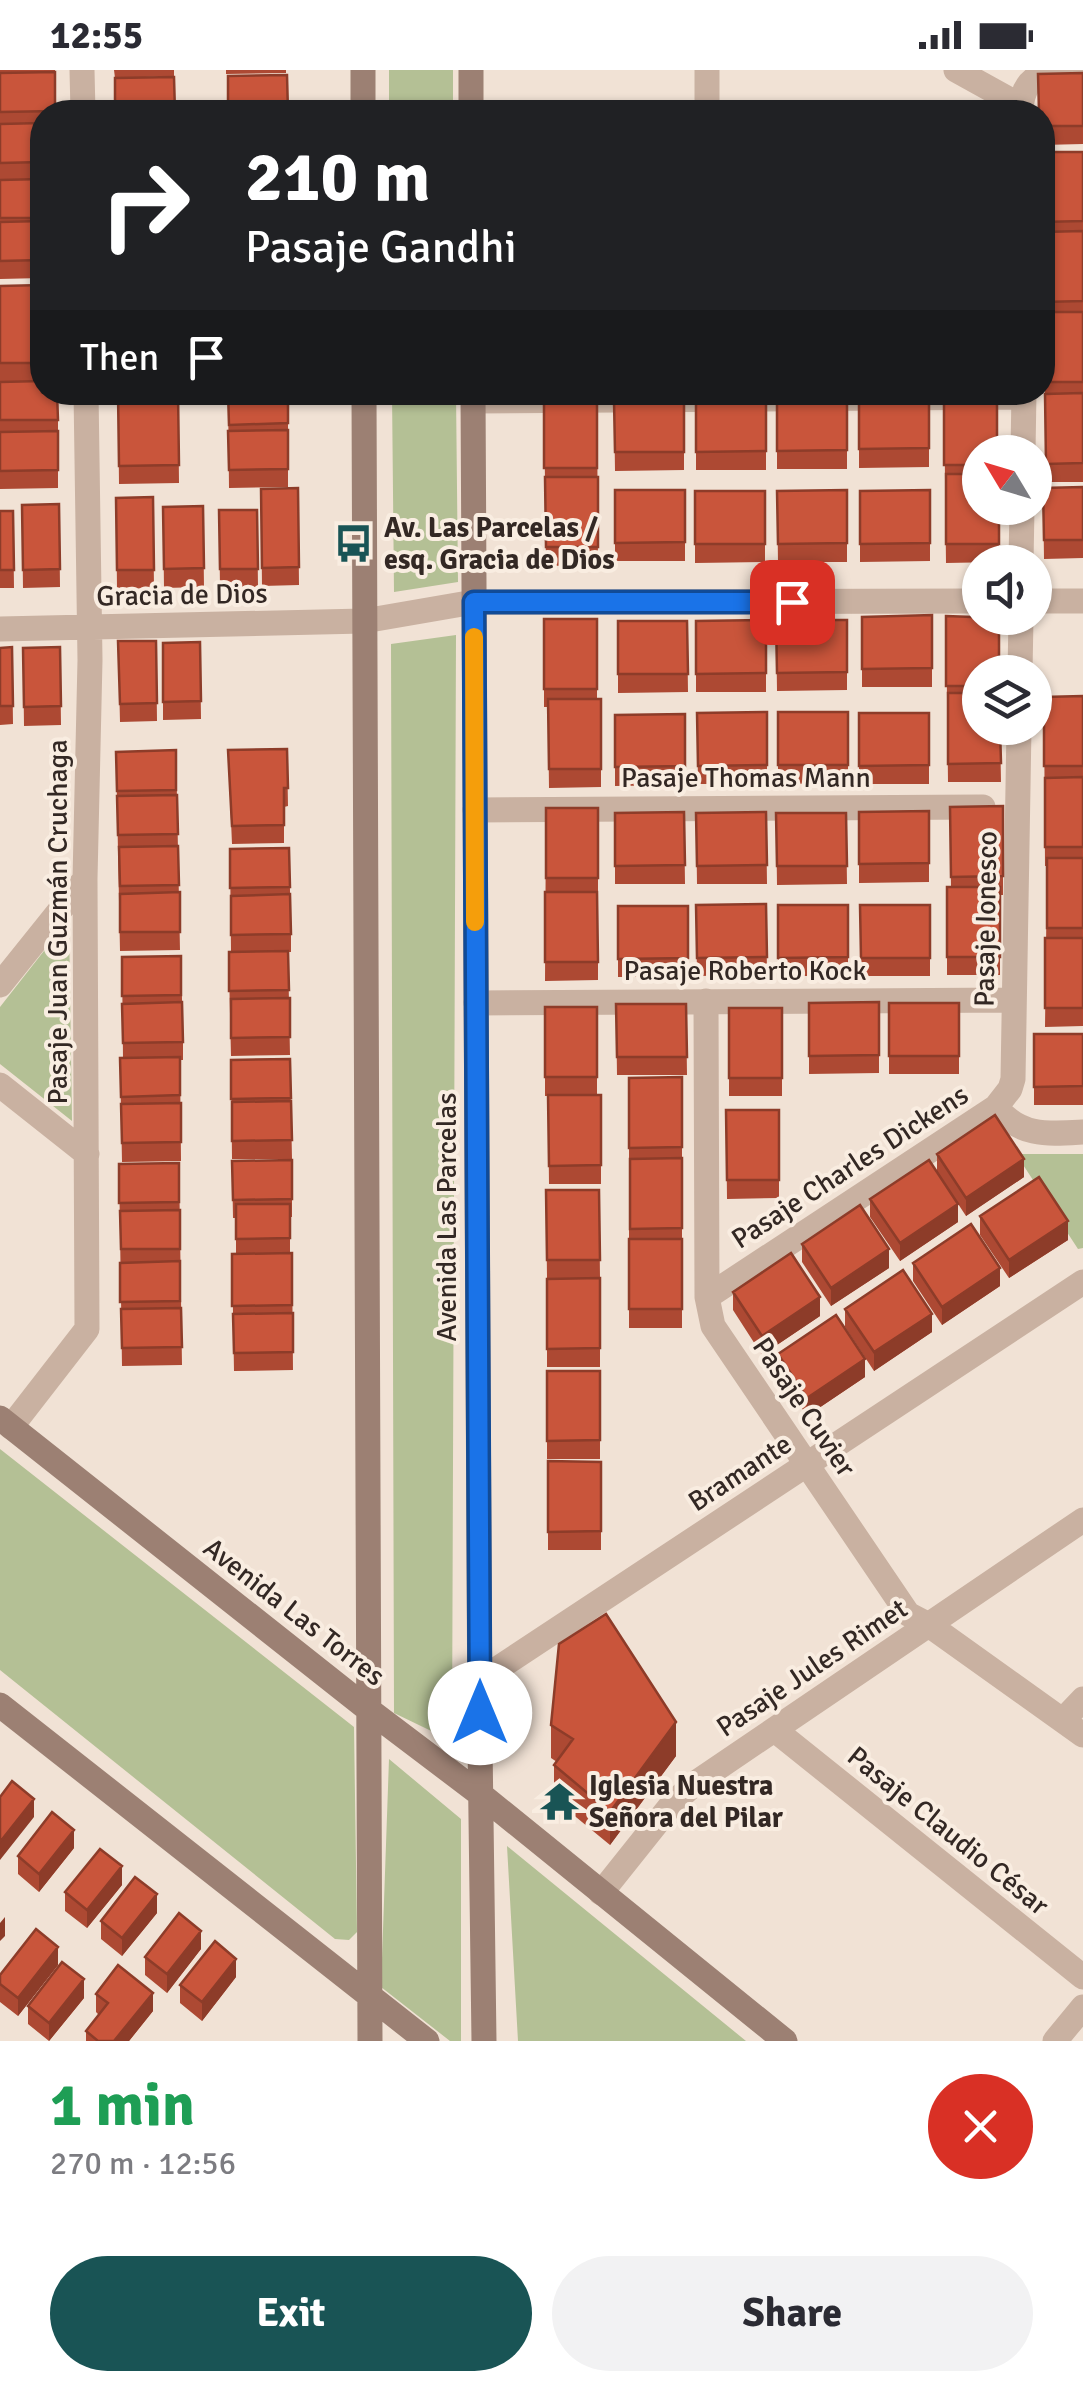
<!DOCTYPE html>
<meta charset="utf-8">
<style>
:root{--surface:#fff;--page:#f2f2f3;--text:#2b2b33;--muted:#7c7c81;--accent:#195455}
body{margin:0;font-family:Signika,sans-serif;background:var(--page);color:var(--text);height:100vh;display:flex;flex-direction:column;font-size:38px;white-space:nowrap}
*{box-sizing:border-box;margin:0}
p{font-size:32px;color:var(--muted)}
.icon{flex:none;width:55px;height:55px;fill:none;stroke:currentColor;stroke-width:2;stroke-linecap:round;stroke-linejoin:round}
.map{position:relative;height:1971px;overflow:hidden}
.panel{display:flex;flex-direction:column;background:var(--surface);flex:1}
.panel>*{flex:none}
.guide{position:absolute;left:30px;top:30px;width:1025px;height:305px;border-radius:40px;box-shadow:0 2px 8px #0004;background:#202124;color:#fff;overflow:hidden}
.needle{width:65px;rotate:308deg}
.controls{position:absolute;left:962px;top:365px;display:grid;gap:20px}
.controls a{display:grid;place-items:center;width:90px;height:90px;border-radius:50%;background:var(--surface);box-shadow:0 2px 8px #0004;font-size:50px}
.pin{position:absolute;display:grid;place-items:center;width:85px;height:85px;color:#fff;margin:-42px;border-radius:20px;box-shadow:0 5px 15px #0006}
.me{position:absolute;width:110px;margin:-55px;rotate:0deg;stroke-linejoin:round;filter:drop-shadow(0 0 8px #0008)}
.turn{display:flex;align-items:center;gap:35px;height:210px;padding:0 50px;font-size:45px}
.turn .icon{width:130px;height:130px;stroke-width:2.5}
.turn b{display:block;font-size:70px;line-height:85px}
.then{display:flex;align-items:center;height:95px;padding:0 50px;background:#0003;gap:20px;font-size:38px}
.round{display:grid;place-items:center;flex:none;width:105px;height:105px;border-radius:52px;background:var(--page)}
.overview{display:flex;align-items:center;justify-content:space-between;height:170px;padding:0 50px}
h1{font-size:60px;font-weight:700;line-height:75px;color:#1e9e55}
.primary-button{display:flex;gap:20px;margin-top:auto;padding:20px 50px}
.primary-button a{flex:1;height:115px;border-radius:60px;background:var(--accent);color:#fff;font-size:40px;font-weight:700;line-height:115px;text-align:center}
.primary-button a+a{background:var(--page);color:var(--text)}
.status{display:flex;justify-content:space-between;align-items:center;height:70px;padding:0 50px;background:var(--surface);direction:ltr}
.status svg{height:28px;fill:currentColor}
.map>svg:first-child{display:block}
</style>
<div class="status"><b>12:55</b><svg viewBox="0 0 49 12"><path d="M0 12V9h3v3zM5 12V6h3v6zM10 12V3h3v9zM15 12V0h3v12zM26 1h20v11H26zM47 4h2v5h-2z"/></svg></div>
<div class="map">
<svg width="1083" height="1971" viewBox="0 0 1083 1971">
<rect width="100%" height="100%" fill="#f1e2d5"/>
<path fill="#b4c095" d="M389 0H453V42H389Z
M392 323H456L458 512 394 522Z
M456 565 452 1671 394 1643 391 574Z
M69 849 72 1051 0 994V937Z
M1016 1084H1083V1178L1078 1179Z
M0 1379 354 1657 357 1862 349 1870 335 1869 0 1600Z
M389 1689 461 1749V1971H450L381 1917Z
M507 1776 746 1971H518Z"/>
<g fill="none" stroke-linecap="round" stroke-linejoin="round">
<path stroke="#c9b1a1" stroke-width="25" d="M82 0 83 42
M707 0V42
M956 0 1021 36
M1021 42C1022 0 1048 2 1083 3
M473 331 1024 327
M1023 382 1024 322
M1021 492 1022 438
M1035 531H1083
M0 559 364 551 474 532 980 531
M1020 602 1021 548
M475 740 983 737
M0 915 85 809
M706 931 707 1227 713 1256 908 1544 929 1555 1083 1665
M476 933 1014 930
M0 1015 87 1084
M996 1037C1020 1067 1048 1064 1083 1062
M707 1227 996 1037 1010 1019 1013 1009 1019 658
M11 1357 87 1259 85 809 90 590 86 322
M479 1611 1083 1212
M1063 1650 1083 1629
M776 1661 1083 1907
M601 1823 672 1734 694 1714 1083 1450
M1055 1971 1083 1937"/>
<path stroke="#9c8073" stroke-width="25" d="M363 0V42
M471 0V42
M364 322 370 1971
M473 322 480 1674 484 1971
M0 1348 369 1640 480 1724 785 1971
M0 1635 427 1971"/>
</g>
<path fill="#ad4933" d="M0 0H55V42H42V208L0 209Z
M114 0H174V6L115 8Z
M226 0H286V3L226 4Z
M1083 3V74L1042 75V42Z
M1042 82H1083V412H1046Z
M42 215V322L58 350V418L0 419V216Z
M118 322H178L179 413 119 414Z
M228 322H288V417L229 418Z
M929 325V397L859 398V327Z
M944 326 980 382V438H999V492L946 493Z
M847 327V399H777V328Z
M597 328 598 495 546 496 544 329Z
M766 328V400H696V329Z
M684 329V400L615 401 614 330Z
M1083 417V488L1044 489 1043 418Z
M298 418 299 515 262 516 261 419Z
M615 420H685V491H615Z
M847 420V492H778L777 421Z
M930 420V491L860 492V421Z
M695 421H765V492L695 493Z
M153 427 154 518 117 519 116 428Z
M59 434 60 517 23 518 22 435Z
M203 436 204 517 164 518 163 437Z
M219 440H257L258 517 220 518Z
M0 441H13L14 518H0Z
M932 545V617H862V547Z
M946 546 980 602V658H1000L1001 712H948Z
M544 549H597V629H601V717L549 718 548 637H544Z
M766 550V622H696V551Z
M776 550H847V620L777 621Z
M618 551H687L688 622 618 623Z
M118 571H156L157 651 120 652Z
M200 572 201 649 163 650V573Z
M12 577 13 654 0 655V578Z
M60 577 61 655 24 656 23 578Z
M1083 626V956L1045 957 1047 796H1045L1044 627Z
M767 642V714H698L697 643Z
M778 642H848V713L778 714Z
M859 643H929V714H859Z
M685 644V715L615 716V645Z
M287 679 288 736 284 737V773L232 774 228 680Z
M176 680 180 880 120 881 116 682Z
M1003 736V825H1000V905H947V817H951L950 737Z
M546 738H598V910L545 911Z
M929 741V812L859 813V742Z
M684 742 685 814H615V743Z
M766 742 767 814H697L696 743Z
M776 743H846L847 814 777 815Z
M289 778 291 864V882H288L290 985 231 986 229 901 231 882 230 779Z
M766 834 767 905 697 906 696 835Z
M778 835H848V906H778Z
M860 835H930V906H861Z
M618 836H688V907H618Z
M181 886 183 972V990H180L181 1091 122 1092 120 988H123L122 887Z
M879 932V1003L809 1004V933Z
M889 933H959V1004H889Z
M616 934H686L687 1005H617Z
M545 937H597V1025H601V1114H549L548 1026H545Z
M729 938H782V1026H729Z
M1034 964H1083V1035H1034Z
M290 989 292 1089H232L231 990Z
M682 1007V1258H629V1008Z
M726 1040H779V1128L727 1129Z
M937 1084 1024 1107 966 1146 937 1102Z
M292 1090V1147H290V1183H292L293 1300 234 1301 232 1184H236V1148H233L232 1091Z
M179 1093 182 1295 122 1296 119 1094Z
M546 1120H599L600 1208H547Z
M870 1129 958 1152 900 1191 870 1147Z
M980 1146 1068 1170 1009 1208 980 1165Z
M802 1174 889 1198 831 1236 802 1192Z
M913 1193 1000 1216 942 1255 913 1211Z
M600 1208V1297H547V1209Z
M733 1222 820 1246 762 1285 733 1240Z
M845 1239 932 1262 874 1301 845 1257Z
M778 1284 865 1307 807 1346 778 1302Z
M547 1301H600V1389H547Z
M548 1391 601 1392V1480H548Z
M551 1655 676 1686 610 1775 554 1729V1695L557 1692 551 1688Z
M74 1778 39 1822 18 1804V1786Z
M122 1815 87 1858 65 1841V1822Z
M157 1843 122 1886 101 1869V1851Z
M201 1879 167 1923 145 1905V1887Z
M58 1895 18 1946 0 1932V1905Z
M236 1907 202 1951 180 1933V1915Z
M96 1924 153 1941 129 1971H86V1961L99 1945 96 1942Z
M84 1928 49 1971 28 1954V1936Z"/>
<path fill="#8d3c29" d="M1024 1089V1107L966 1146V1128Z
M958 1134V1152L900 1191V1173Z
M1068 1151V1170L1009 1208V1190Z
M889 1179V1198L831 1236V1218Z
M1000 1198V1216L942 1255V1237Z
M820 1227V1246L762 1285V1266Z
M932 1244V1262L874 1301V1282Z
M865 1289V1307L807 1346V1328Z
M676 1652V1686L610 1775V1742Z
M34 1729V1747L0 1790V1772Z
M74 1760V1778L39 1822V1804Z
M122 1796V1815L87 1858V1840Z
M157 1824V1843L122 1886V1868Z
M5 1847V1866L0 1871V1853Z
M201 1861V1879L167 1923V1904Z
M58 1877V1895L18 1946V1928Z
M236 1889V1907L202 1951V1932Z
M84 1909V1928L49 1971V1953Z
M153 1923V1941L129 1971H114Z"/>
<path fill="#c9553b" stroke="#8d3c29" stroke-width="2.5" d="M55 2V41L0 42V3Z
M1083 3V56H1042V42H1039L1038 4Z
M287 5 288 42H228V6Z
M174 7 175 42H115V8Z
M891 35H961V42H891Z
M879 36V42H809V37Z
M42 53V92L0 93V54Z
M1042 82H1083V151L1042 152Z
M42 109V148H0V110Z
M42 151V190L0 191V152Z
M1083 161V231L1043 232V162Z
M42 215V293H0V216Z
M1044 242H1083V312H1044Z
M42 311V322H57L58 350H0V312Z
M118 322H178L179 395 119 396Z
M228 322H288V353L229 355Z
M1083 323V393L1046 394 1045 324Z
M929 325V378L859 379V327Z
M997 325V382H980V395H944V326Z
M847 327V380L777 381V328Z
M597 328V398H544V329Z
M766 328V381L696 382V329Z
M684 329V382H615L614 330Z
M288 360V399L229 400 228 361Z
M58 361V400L0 401V362Z
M946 404H980V438H999V474H946Z
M545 407H598V477H546Z
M1083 417V470H1044L1043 418Z
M298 418 299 497 262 498 261 419Z
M615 420H685V472L615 473Z
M847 420V473L778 474 777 421Z
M930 420V473L860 474V421Z
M695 421H765V474H695Z
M153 427 154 500H117L116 428Z
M59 434 60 499 23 500 22 435Z
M203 436 204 498 164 499 163 437Z
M219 440H257L258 499H220Z
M0 441H13L14 500H0Z
M932 545V598L862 599V547Z
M946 546 999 548V602H980V616H946Z
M544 549H597V619H544Z
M766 550V603L696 604V551Z
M776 550H847V602L777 603Z
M618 551H687L688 604H618Z
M118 571H156L157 633 120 634Z
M200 572 201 631 163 632V573Z
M12 577 13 636H0V578Z
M60 577 61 636 24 637 23 578Z
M948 623H980V658H1000L1001 693 948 694Z
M1083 626V696H1044V627Z
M548 629H601V699H549Z
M767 642V695L698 696 697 643Z
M778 642H848V695H778Z
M859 643H929V695L859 696Z
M685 644V696L615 697V645Z
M287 679 288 718H284V755L232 756 228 680Z
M176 680V720L117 721 116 682Z
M1083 707V777H1045V708Z
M177 725 178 764 118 765 117 726Z
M1003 736V806L951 807 950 737Z
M546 738H598V808H546Z
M929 741V793L859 794V742Z
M684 742 685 795 615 796V743Z
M766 742 767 795 697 796 696 743Z
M776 743H846L847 796H777Z
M178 776 179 815 120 816 119 777Z
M289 778 290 817 230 818V779Z
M1047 788H1083V858H1047Z
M947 817H1000V887H947Z
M180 822V862H120V824Z
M545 822H597L598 892H545Z
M290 824 291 864 231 865V826Z
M766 834 767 887 697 888 696 835Z
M778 835H848V887L778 888Z
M860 835H930V888H861Z
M618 836H688V888L618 889Z
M1045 868H1083V938H1045Z
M288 881 289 920 229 921V882Z
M181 886V925L122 926V887Z
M290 928V967L231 968V929Z
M182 932 183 972 123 973 122 934Z
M879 932V985L809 986V933Z
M889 933H959V986H889Z
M616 934H686L687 987H617Z
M545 937H597V1007H545Z
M729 938H782V1008H729Z
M1034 964H1083V1016L1034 1017Z
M180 987V1025L121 1027 120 988Z
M290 989 291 1028 231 1029V990Z
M682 1007V1077L629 1078V1008Z
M548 1025H601V1095L549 1096Z
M291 1031 292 1070 232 1071V1032Z
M181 1033V1072L122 1073 121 1034Z
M726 1040H779V1110H727Z
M995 1045 1024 1089 966 1128 937 1084Z
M682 1088V1158L630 1159V1089Z
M292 1090V1129L233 1130 232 1091Z
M929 1090 958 1134 900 1173 870 1129Z
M179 1093V1132L119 1133V1094Z
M1039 1107 1068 1151 1009 1190 980 1146Z
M546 1120H599L600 1190H547Z
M236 1134H290V1168L236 1169Z
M860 1135 889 1179 831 1218 802 1174Z
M180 1140V1179H121L120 1141Z
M971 1154 1000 1198 942 1237 913 1193Z
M629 1169H682V1239H629Z
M292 1183V1235L232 1236V1184Z
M791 1183 820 1227 762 1266 733 1222Z
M180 1191V1231L120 1232V1193Z
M903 1200 932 1244 874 1282 845 1239Z
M600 1208V1278L547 1279V1209Z
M181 1238 182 1277 122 1278 121 1239Z
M293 1243V1282L234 1283 233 1244Z
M836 1245 865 1289 807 1328 778 1284Z
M547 1301H600V1370L547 1371Z
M548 1391 601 1392V1461L548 1462Z
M606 1544 676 1652 610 1742 554 1695 573 1669 551 1655 559 1574Z
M12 1711 34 1729 0 1772V1727Z
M52 1742 74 1760 39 1804 18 1786Z
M100 1779 122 1796 87 1840 65 1822Z
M135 1807 157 1824 122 1868 101 1851Z
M179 1843 201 1861 167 1904 145 1887Z
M36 1859 58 1877 18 1928 0 1914V1905Z
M215 1871 236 1889 202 1932 180 1915Z
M62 1892 84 1909 49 1953 28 1936Z
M118 1895 153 1923 114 1971H98L86 1961 108 1933 96 1924Z"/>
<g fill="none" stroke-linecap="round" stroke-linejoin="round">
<defs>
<path id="route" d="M480 1643 474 532H792"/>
</defs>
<use href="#route" stroke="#114b97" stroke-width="25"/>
<use href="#route" stroke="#1a73e8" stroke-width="18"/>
<path stroke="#f59e0b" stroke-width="18" d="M474 567 475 852"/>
</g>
<defs>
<symbol id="bus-bare" viewBox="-9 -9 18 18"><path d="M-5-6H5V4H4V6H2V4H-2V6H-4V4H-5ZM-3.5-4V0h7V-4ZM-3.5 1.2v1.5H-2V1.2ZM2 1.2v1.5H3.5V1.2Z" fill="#195455" stroke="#f9ede1" stroke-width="2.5" paint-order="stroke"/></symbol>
<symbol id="temple-bare" viewBox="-9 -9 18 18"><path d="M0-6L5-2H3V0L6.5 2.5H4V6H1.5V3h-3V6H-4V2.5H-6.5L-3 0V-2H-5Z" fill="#195455" stroke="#f9ede1" stroke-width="2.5" paint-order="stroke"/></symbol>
</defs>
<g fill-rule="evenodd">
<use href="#bus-bare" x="326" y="446" width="55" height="55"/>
<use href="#temple-bare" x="532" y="1704" width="55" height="55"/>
</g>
<g text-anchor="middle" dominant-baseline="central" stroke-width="8" stroke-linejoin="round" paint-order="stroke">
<g font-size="28" font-weight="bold" fill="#332824" stroke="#f9ede1" text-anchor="start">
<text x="384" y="458">Av. Las Parcelas /<tspan x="384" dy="32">esq. Gracia de Dios</tspan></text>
<text x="589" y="1716">Iglesia Nuestra<tspan x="589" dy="32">Señora del Pilar</tspan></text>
</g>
<g font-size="28" fill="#332824" stroke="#f9ede1">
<text transform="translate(182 525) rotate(-1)">Gracia de Dios</text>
<text x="746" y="708">Pasaje Thomas Mann</text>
<text transform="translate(986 849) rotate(-89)">Pasaje Ionesco</text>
<text transform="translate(58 852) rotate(-90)">Pasaje Juan Guzmán Cruchaga</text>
<text x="745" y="901">Pasaje Roberto Kock</text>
<text transform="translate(850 1097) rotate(-33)">Pasaje Charles Dickens</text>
<text transform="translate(447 1147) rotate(-90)">Avenida Las Parcelas</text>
<text transform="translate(804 1337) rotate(56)">Pasaje Cuvier</text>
<text transform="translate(740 1403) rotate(-33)">Bramante</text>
<text transform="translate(294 1542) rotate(38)">Avenida Las Torres</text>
<text transform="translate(812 1598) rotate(-34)">Pasaje Jules Rimet</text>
<text transform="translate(948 1761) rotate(39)">Pasaje Claudio César</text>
</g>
</g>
</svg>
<div class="controls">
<a><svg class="needle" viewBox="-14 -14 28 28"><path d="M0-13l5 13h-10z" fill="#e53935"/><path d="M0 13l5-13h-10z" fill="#7c7c81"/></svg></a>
<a><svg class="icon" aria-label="sound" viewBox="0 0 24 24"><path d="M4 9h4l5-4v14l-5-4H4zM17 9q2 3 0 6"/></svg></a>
<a><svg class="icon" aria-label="layers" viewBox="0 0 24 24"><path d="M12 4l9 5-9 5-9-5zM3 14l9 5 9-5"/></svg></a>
</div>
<div class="pin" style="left:792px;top:532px;background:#d93025"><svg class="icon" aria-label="arrive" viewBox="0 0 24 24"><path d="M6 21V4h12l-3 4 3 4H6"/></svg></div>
<svg class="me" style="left:480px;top:1643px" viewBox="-20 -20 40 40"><circle r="19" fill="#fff"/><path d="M0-13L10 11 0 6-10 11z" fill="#1a73e8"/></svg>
<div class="guide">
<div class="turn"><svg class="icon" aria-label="right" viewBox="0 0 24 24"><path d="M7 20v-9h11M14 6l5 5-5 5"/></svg><div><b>210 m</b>Pasaje Gandhi</div></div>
<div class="then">Then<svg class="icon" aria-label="arrive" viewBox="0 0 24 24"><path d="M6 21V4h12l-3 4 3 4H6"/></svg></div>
</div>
</div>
<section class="panel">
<div class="overview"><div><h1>1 min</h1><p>270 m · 12:56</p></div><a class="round" style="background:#d93025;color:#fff"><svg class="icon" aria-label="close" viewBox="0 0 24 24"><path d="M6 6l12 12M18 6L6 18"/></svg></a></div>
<div class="primary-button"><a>Exit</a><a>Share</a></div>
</section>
